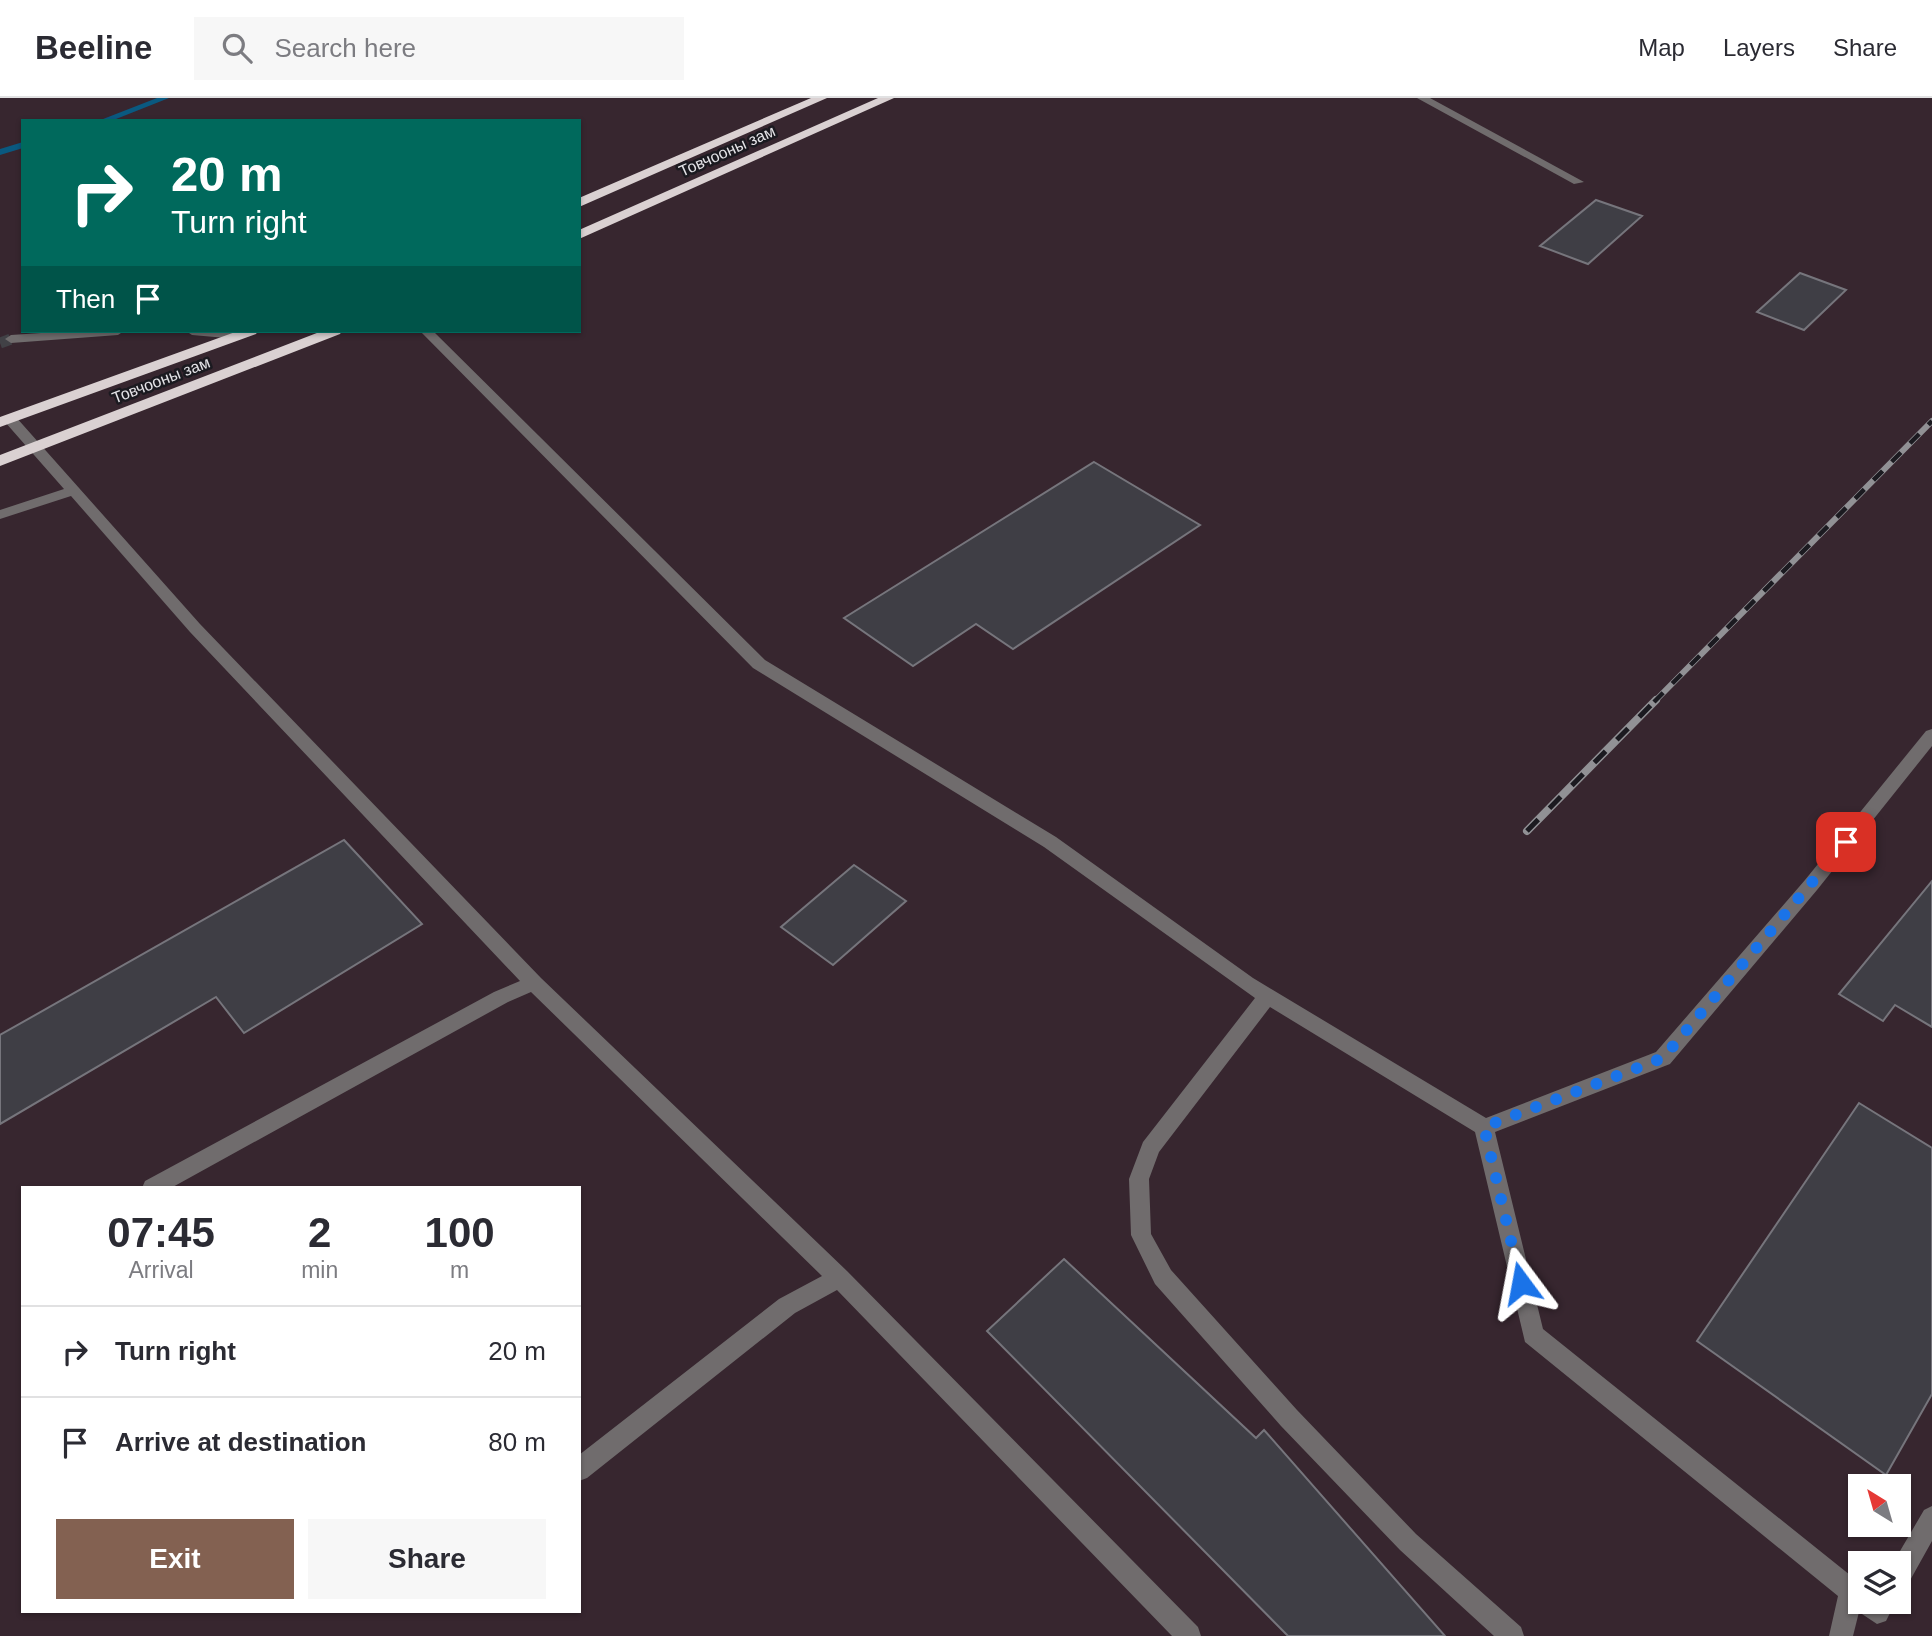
<!DOCTYPE html>
<meta charset="utf-8">
<style>
:root{--surface:#fff;--page:#f7f7f7;--text:#2b2b33;--muted:#7c7c81;--line:#e1e1e2;--accent:#836151}
body{margin:0;font-family:Arial,sans-serif;background:var(--page);color:var(--text);height:100vh;display:flex;flex-direction:column;font-size:26px;white-space:nowrap}
*{box-sizing:border-box;margin:0}
p{font-size:23px;color:var(--muted)}
.icon{flex:none;width:38px;height:38px;fill:none;stroke:currentColor;stroke-width:2;stroke-linecap:round;stroke-linejoin:round}
.map{position:relative;flex:1;overflow:hidden}
.side{position:absolute;left:21px;top:1088px;width:560px;height:427px;display:flex;flex-direction:column;background:var(--surface);border-radius:0px;box-shadow:0 2px 5px #0004}
.side>*{flex:none}
.banner{position:absolute;left:21px;top:21px;width:560px;height:214px;border-radius:0px;box-shadow:0 2px 5px #0004;background:#00695c;color:#fff;overflow:hidden}
.needle{width:46px;rotate:323deg}
.buttons{position:absolute;left:1848px;top:1376px;display:grid;gap:14px}
.buttons a{display:grid;place-items:center;width:63px;height:63px;border-radius:0px;background:var(--surface);box-shadow:0 2px 5px #0004;font-size:35px}
.pin{position:absolute;display:grid;place-items:center;width:60px;height:60px;color:#fff;margin:-30px;border-radius:14px;box-shadow:0 4px 10px #0006}
.me{position:absolute;width:77px;margin:-38px;rotate:347deg;stroke-linejoin:round;filter:drop-shadow(0 0 5px #0008)}
.turn{display:flex;align-items:center;gap:24px;height:147px;padding:0 35px;font-size:32px}
.turn .icon{width:91px;height:91px;stroke-width:2.5}
.turn b{display:block;font-size:49px;line-height:60px}
.then{display:flex;align-items:center;height:66px;padding:0 35px;background:#0003;gap:14px;font-size:26px}
.eta{display:flex;justify-content:space-evenly;align-items:center;height:119px;text-align:center}
.eta b{font-size:42px;font-weight:600;line-height:49px}
.cta{display:flex;gap:14px;margin-top:auto;padding:14px 35px}
.cta a{flex:1;height:80px;border-radius:0px;background:var(--accent);color:#fff;font-size:28px;font-weight:600;line-height:80px;text-align:center}
.cta a+a{background:var(--page);color:var(--text)}
ul{padding:0;list-style:none}
li{display:flex;align-items:center;gap:21px;height:91px;padding:0 35px;border-top:2px solid var(--line)}
li div{flex:1}
li b{display:block;font-size:26px}
li em{font-style:normal}
header{display:flex;align-items:center;gap:42px;box-sizing:border-box;height:98px;padding:0 35px;background:var(--surface);border-bottom:2px solid var(--line)}
header strong{font-size:33px}
nav{display:flex;gap:38px;margin-inline-start:auto;font-size:24px}
.search{width:490px;height:63px;background:var(--page);display:flex;align-items:center;gap:18px;box-sizing:border-box;padding:0 24px;border-radius:0px;color:var(--muted);font-size:26px}
.map>svg:first-child{display:block}
</style>
<header>
<strong>Beeline</strong>
<div class="search"><svg class="icon" aria-label="search" viewBox="0 0 24 24"><circle cx="10" cy="10" r="6"/><path d="M15 15l6 6"/></svg>Search here</div>
<nav><a>Map</a><a>Layers</a><a>Share</a></nav>
</header>
<div class="map">
<svg width="1932" height="1538" viewBox="0 0 1932 1538">
<rect width="100%" height="100%" fill="#24242a"/>
<path fill="#37262f" fill-rule="evenodd" d="M0 0H1932V1538H0ZM23 23H579V233H23ZM23 1090H579V1514H23ZM1860 1388H1899V1426H1860ZM1860 1465H1899V1503H1860Z"/>
<g fill="none" stroke-linecap="round" stroke-linejoin="round">
<path fill="#0a5980" fill-rule="evenodd" d="M157 0H169L111 23H98Z
M23 44V50L0 57V51Z"/>
</g>
<path fill="#3f3e45" stroke="#76757c" stroke-width="2" d="M1596 102 1642 118 1588 166 1540 148Z
M1800 175 1846 192 1804 232 1757 214Z
M1094 364 1200 427 1013 551 976 526 913 568 844 520Z
M344 742 422 826 244 935 216 899 0 1026V937Z
M854 767 906 803 833 867 781 829Z
M1932 783V929L1895 907 1883 923 1839 896Z
M1859 1005 1932 1050V1296L1886 1377 1697 1243Z
M1064 1161 1256 1340 1264 1332 1445 1538H1288L987 1233Z"/>
<g fill="none" stroke-linecap="round" stroke-linejoin="round">
<path stroke="#414146" stroke-width="11" stroke-dasharray="11 6" stroke-linecap="butt" d="M0 245 11 241"/>
<path fill="#706c6d" fill-rule="evenodd" d="M1417 0H1430L1584 84 1574 86Z
M71 233H124L118 237 11 245 5 241 11 237Z
M186 233H232L244 237 238 241 192 237Z
M420 233H433L765 562 1056 739 1253 880 1486 1020 1656 954 1805 782 1926 633 1932 631V648L1817 792 1670 966 1495 1034 1543 1231 1860 1485V1503H1896L1886 1523 1877 1526 1859 1514 1853 1538H1829L1838 1498 1525 1244 1475 1034 1270 909 1159 1054 1149 1081 1151 1136 1171 1172 1297 1312 1416 1436 1521 1529 1524 1538H1494L1400 1452 1281 1328 1155 1186 1131 1137 1129 1081 1143 1044 1255 900 1044 749 753 570Z
M10 317 15 318 200 526 541 880 847 1173 1198 1529 1201 1538H1172L837 1192 795 1215 587 1380 579 1383V1357L779 1201 822 1178 531 894 508 904 171 1090H142L145 1083 494 894 520 883 190 534 71 398 0 421V412L64 391 5 324V318Z
M1932 1408V1443L1908 1486 1899 1489V1465H1893L1924 1412Z"/>
<path fill="#dad1d2" fill-rule="evenodd" d="M811 0H827L579 109V100Z
M878 0H894L579 141V132Z
M238 233H258L256 236 0 329V319Z
M322 233H342L340 236 0 368V357Z"/>
<defs>
<path id="rail-far1" d="M1654 604 1932 323"/>
<path id="rail" d="M1527 733 1656 602"/>
</defs>
<use href="#rail-far1" stroke="#919195" stroke-width="6"/>
<use href="#rail" stroke="#919195" stroke-width="8"/>
<use href="#rail-far1" stroke="#1b1a20" stroke-width="4.5" stroke-dasharray="13" stroke-linecap="butt"/>
<use href="#rail" stroke="#1b1a20" stroke-width="5" stroke-dasharray="16" stroke-linecap="butt"/>
</g>
<g fill="none" stroke-linecap="round" stroke-linejoin="round">
<path stroke="#1a73e8" stroke-width="12" stroke-dasharray="0 21.6" d="M1521 1185 1484 1029 1663 960 1846 744"/>
</g>
<g text-anchor="middle" dominant-baseline="central" stroke-width="5" stroke-linejoin="round" paint-order="stroke">
<g font-size="16" fill="#e4e3e7" stroke="#1b1a20">
<text transform="translate(727 53) rotate(-24)">Товчооны зам</text>
<text transform="translate(161 282) rotate(-21)">Товчооны зам</text>
</g>
</g>
</svg>
<div class="buttons">
<a><svg class="needle" viewBox="-14 -14 28 28"><path d="M0-13l5 13h-10z" fill="#e53935"/><path d="M0 13l5-13h-10z" fill="#7c7c81"/></svg></a>
<a><svg class="icon" aria-label="layers" viewBox="0 0 24 24"><path d="M12 4l9 5-9 5-9-5zM3 14l9 5 9-5"/></svg></a>
</div>
<div class="pin" style="left:1846px;top:744px;background:#d93025"><svg class="icon" aria-label="arrive" viewBox="0 0 24 24"><path d="M6 21V4h12l-3 4 3 4H6"/></svg></div>
<svg class="me" style="left:1521px;top:1185px" viewBox="-20 -20 40 40"><path d="M0-17L14 15 0 8-14 15z" fill="#1a73e8" stroke="#fff" stroke-width="4"/></svg>
<div class="banner">
<div class="turn"><svg class="icon" aria-label="right" viewBox="0 0 24 24"><path d="M7 20v-9h11M14 6l5 5-5 5"/></svg><div><b>20 m</b>Turn right</div></div>
<div class="then">Then<svg class="icon" aria-label="arrive" viewBox="0 0 24 24"><path d="M6 21V4h12l-3 4 3 4H6"/></svg></div>
</div>
<section class="side">
<div class="eta">
<div><b>07:45</b><p>Arrival</p></div>
<div><b>2</b><p>min</p></div>
<div><b>100</b><p>m</p></div>
</div>
<ul>
<li><svg class="icon" aria-label="right" viewBox="0 0 24 24"><path d="M7 20v-9h11M14 6l5 5-5 5"/></svg><div><b>Turn right</b></div><em>20 m</em></li>
<li><svg class="icon" aria-label="arrive" viewBox="0 0 24 24"><path d="M6 21V4h12l-3 4 3 4H6"/></svg><div><b>Arrive at destination</b></div><em>80 m</em></li>
</ul>
<div class="cta"><a>Exit</a><a>Share</a></div>
</section>
</div>
